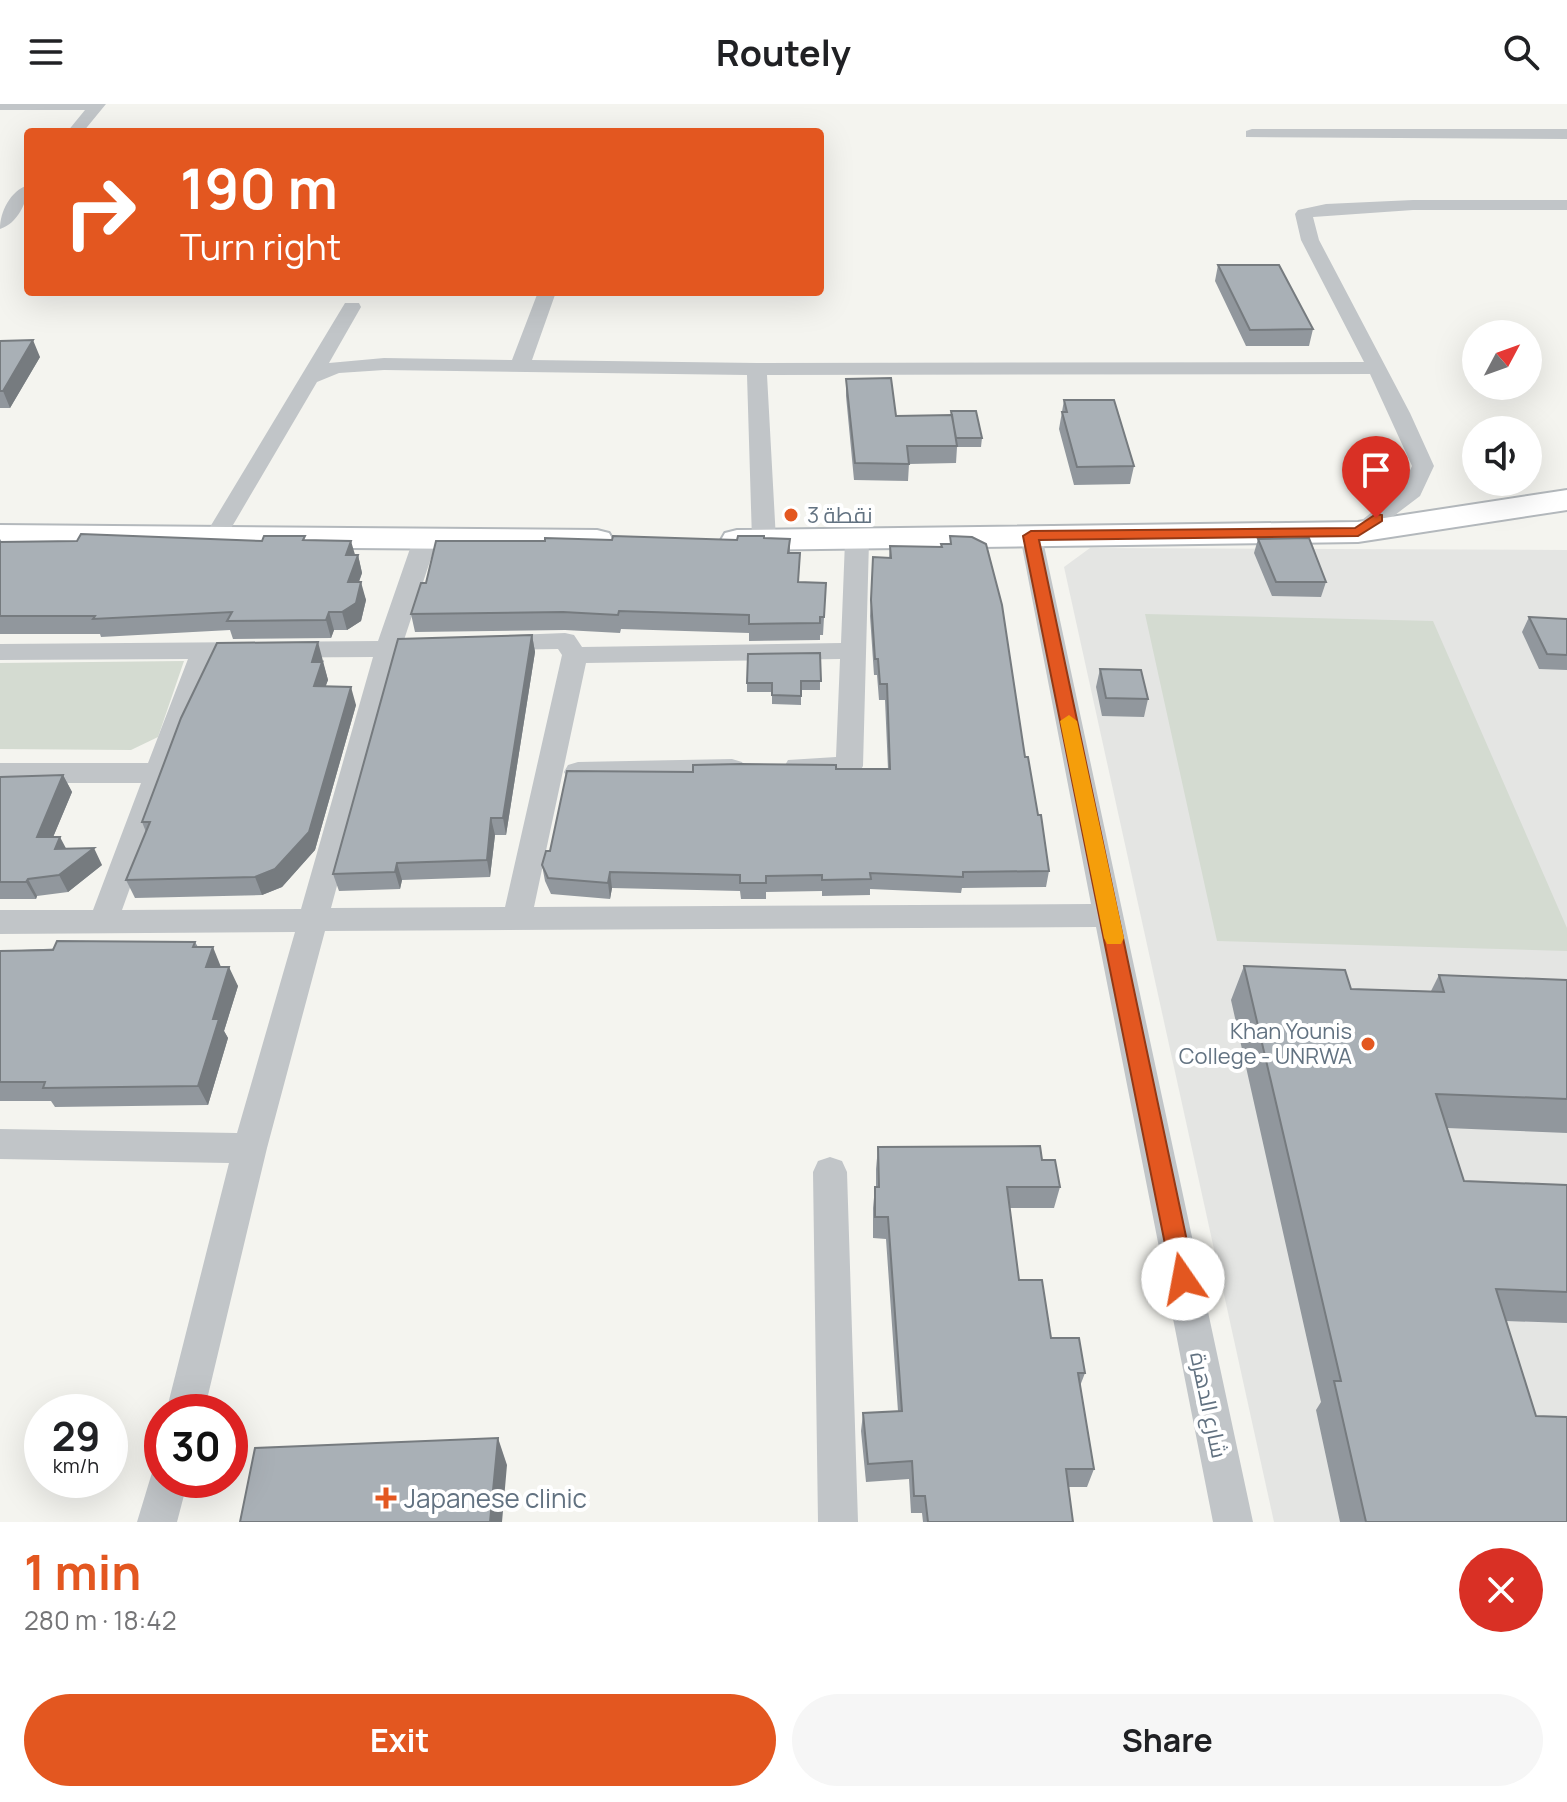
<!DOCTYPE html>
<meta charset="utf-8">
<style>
:root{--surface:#fff;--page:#f6f6f6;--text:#202124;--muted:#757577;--accent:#e35720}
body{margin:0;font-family:Manrope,Cairo,sans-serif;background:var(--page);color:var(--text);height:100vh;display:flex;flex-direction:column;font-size:30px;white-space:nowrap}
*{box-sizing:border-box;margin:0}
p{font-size:26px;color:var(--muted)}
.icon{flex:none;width:44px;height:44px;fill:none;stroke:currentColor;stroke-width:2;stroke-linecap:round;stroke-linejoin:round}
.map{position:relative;height:1418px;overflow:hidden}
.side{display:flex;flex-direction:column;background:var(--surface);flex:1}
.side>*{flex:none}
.hud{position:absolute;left:24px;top:24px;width:800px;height:168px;border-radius:8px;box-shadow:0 8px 32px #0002;background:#e35720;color:#fff;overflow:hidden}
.needle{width:52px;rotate:49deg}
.fabs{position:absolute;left:1462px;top:216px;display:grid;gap:16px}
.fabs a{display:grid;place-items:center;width:80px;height:80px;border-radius:50%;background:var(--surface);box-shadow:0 8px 32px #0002;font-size:40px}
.speed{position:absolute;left:24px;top:1290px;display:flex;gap:16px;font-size:40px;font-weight:700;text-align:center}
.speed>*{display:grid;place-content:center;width:104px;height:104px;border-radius:50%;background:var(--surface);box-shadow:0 8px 32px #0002;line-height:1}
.speed small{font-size:20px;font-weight:400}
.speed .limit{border:12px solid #d22;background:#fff;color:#111}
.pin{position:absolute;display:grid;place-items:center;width:68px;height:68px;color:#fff;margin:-82px -34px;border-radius:50% 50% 50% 0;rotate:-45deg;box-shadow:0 0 8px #0007}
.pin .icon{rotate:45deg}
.me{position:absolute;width:88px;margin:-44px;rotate:348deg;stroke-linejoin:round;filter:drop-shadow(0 0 6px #0008)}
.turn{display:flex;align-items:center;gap:28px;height:168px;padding:0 24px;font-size:36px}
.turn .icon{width:104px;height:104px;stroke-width:2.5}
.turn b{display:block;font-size:56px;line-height:68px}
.round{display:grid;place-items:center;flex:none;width:84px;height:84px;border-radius:42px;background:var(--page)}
.overview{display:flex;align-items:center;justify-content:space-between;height:136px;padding:0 24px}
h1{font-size:48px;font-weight:700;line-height:60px;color:var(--accent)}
.button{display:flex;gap:16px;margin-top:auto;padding:16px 24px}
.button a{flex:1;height:92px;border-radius:48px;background:var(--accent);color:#fff;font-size:32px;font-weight:700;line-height:92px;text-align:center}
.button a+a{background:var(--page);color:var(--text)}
header{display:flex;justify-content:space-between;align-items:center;height:104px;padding:0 24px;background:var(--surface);font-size:36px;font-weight:700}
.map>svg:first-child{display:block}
</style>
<header><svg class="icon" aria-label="menu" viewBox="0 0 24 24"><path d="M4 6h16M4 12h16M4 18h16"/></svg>Routely<svg class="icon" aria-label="search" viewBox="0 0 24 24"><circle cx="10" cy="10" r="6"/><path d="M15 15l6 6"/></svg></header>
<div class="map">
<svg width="1567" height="1418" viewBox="0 0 1567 1418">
<rect width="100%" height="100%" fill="#f4f4ef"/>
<path fill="#e4e5e3" d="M1090 444 1567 446V1418H1274L1064 463Z"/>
<path fill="#d4dbd1" d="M1145 510 1433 517 1567 824V847L1217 837Z
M184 557 158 633 131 646 0 645V559Z"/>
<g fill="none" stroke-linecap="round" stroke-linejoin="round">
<defs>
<path id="secondary" d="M1567 386V406L1358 438 737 446 725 443 721 436 725 429 737 426 1358 418Z
M0 421 597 426 609 429 613 436 609 443 597 446 0 441Z"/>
</defs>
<use href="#secondary" stroke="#b3b8bc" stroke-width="4"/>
<path fill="#c1c5c8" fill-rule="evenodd" d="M0 0H106L83 28H67L85 6H0Z
M1252 25H1567V35L1246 33V27Z
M28 81C28 98 17 120 0 125 0 108 10 87 28 81Z
M1413 96H1567V106H1413L1313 113 1319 136 1410 309 1434 362 1420 392 1366 433H1350L1347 428 1402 384 1412 362 1370 270 767 271 776 436 772 441H756L752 436 747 271 384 266 339 269 317 278 223 438H207L204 433 345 199H359L361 203 329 259 384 254 512 256 538 188H556L532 256 757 259 1364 258 1301 136 1295 110 1298 106 1326 100Z
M1031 425 1039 427 1042 432 1253 1418H1213L1096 823 325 827 267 1044 204 1308H166L229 1059 0 1055V1025L237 1029 295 828 0 830V806H93L141 679H0V659H148L188 555 0 556V540L378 537 413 436 417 431H433L437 436 401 545 331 804 505 803 562 551 558 545 494 546 485 544 482 538 485 532 565 529 574 531 582 543 841 539 845 437 849 432H865L869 437 863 662 859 669 798 672 788 670 784 663 788 656 836 653 840 555 586 559 534 803 1091 800 1020 432 1023 427ZM373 553 301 805 122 806 213 554Z
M732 655 742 658 746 665 742 672 732 675 578 678 568 675 564 668 568 661 578 658Z
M830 1053 842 1057 847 1068 858 1418H818L813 1068 818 1057Z
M162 1358V1376H188L177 1418H137L154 1362Z"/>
<use href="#secondary" fill="#fff" fill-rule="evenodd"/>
</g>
<path fill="#91979d" d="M1218 161 1313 225 1309 242H1246L1215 177Z
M0 237 40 253 10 304H0Z
M846 275 896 312 951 311V307L982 334 981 343H957L956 359 909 360 908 377 854 376 846 292Z
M1064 296 1134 362 1130 380 1074 381 1059 325Z
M950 432 1025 653 1049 767 1046 783 962 784 961 789 870 785V791L822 792V787L766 788V795H741L740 787 612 784 610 795 551 790 545 777 542 761 550 747 693 668 836 665H888L885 596H879L877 571H874L870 512 873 453 889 454 890 442 941 443 950 440Z
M764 434 790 435V449L799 478 826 479 823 531H820V536L749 537V529L621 525 620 529 565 526 415 528 411 510 426 479 545 437 737 436Z
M0 435 2 438 306 436 358 451 362 469 359 478 366 496 361 517 347 526H334L331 534 233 535 230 526 101 533 100 530H0Z
M1258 435 1326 478 1321 493 1272 492 1254 449Z
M1529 513 1567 515V566L1539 565 1522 528Z
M532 531 535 548 506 731H495L490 773 402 776 400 785 339 787 333 770Z
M820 549V586H801V601L772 600V588H747V579Z
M324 556 323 559 328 576 325 582 356 601 315 746 282 783 262 791 135 794 126 776 146 728 142 718Z
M1100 565 1148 595 1144 613 1102 612 1096 583Z
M63 671 72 688 53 733 66 745 102 761 68 788 37 792 36 795H0V673Z
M195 838 198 843 221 863 238 882 224 927 228 934 208 1001 55 1003 51 997H0V847Z
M1244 862 1351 885 1431 887 1439 871 1567 876V1029L1447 1024 1464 1077 1567 1081V1219L1506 1217 1567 1418H1340L1316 1306 1321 1298 1231 896Z
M878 1043 1042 1056 1060 1083 1054 1104H1010L1019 1176 1051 1234 1085 1269 1080 1282 1094 1365 1087 1383H1068L1073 1418H923L922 1409H911L909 1375 866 1378 861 1327 863 1309 898 1307 886 1135 873 1134V1104L875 1083H876V1065Z"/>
<path fill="#767b7f" d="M33 236 40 253 10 304 3 287Z
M351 437 356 454 346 451Z
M358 451 362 469 352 496 348 478Z
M361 478 366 496 361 517 347 526 342 508Z
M329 508 334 526 331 534 326 516Z
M532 531 535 548 506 731 503 714Z
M318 538 328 576 319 601 314 582 312 558Z
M351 583 356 601 315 746 282 783 262 791 255 773Z
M63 671 72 688 46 750 37 733Z
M491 714 495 731 490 773 487 756Z
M60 733 69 750 55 745Z
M94 744 102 761 68 788 59 771Z
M397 759 402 776 400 785 395 768Z
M610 768 612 784 610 795 608 779Z
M28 775 37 792 36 795 26 778Z
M213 843 221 863H206Z
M229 863 238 882 224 927 228 934 208 1001 198 982 213 915Z
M498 1334 507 1361 502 1418H490Z"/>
<path fill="#a9b0b6" stroke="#767b7f" stroke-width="2" d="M1218 161H1279L1313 225 1250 226Z
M33 236 3 287H0V237Z
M891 274 896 312 952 311 957 342H907L909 360 855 359 846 275Z
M1064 296H1114L1134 362 1077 363 1062 308H1067Z
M951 307H976L982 334H956Z
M81 430 262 437 264 432H305L303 436 351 437 346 451H358L348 478H361L356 499 342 508H329L326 516 227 517 232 508 93 515 95 512H0V438L77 437Z
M613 432 737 436 738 432H764V434L790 435 788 449H800L798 478 826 479 824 513H820V519L749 520V511L619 507 618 511 563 508 411 510 421 479H426L436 437H545V434L612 436Z
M950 432 972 433 986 440 1002 501 1025 653H1028L1038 711H1041L1049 767 963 768V773L870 769 871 775 822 776V771L766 772V779H740V771L610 768 608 779 548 774 542 761 546 747H550L567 667 693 668V661L741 660 836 661V665H890L887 580H880L878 555H875L871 496 873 453 891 454 890 442 942 443 941 440H951Z
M1309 434 1326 478H1276L1258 435Z
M1529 513 1567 515V551L1547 550Z
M532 531 503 714H491L487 756 397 759 395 768 333 770 398 535Z
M318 538 312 558H322L314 582 351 583 309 728 275 765 255 773 126 776 150 718H142L181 614 217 539Z
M820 549 821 577H801V592L772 591V579H747L748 550Z
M1100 565 1141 566 1148 595 1106 594Z
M63 671 37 733H60L55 745 94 744 59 771 28 775 26 778H0V673Z
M57 837 195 838 193 843H213L206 863H229L213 915H219L198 982 43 984 45 978H0V847L53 846Z
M1244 862 1345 866 1351 885 1444 888 1439 871 1567 876V995L1436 990 1464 1077 1567 1081V1188L1496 1185 1536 1312 1567 1313V1418H1366L1334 1277H1341Z
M1040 1042 1042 1056H1055L1060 1083H1007L1019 1176H1042L1051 1234H1079L1085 1269H1078L1094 1365H1066L1073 1418H928L925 1392H914L912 1357 868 1360 863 1309 902 1307 888 1113H875V1083H879L878 1043Z
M498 1334 490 1418H240L255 1344Z"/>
<path fill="#e35720" stroke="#943915" stroke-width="2" d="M1376 410 1382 411V417L1358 432 1039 436 1195 1175 1192 1183 1183 1187 1175 1183 1172 1175 1023 432 1031 427 1355 424Z"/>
<path fill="#f59e0b" d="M1069 611 1077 617 1124 834 1121 840H1107L1104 834 1060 617Z"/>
<g fill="#e35720" stroke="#fff" stroke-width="3">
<circle cx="791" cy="411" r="8"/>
<circle cx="1368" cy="940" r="8"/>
<path d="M382 1382h8v8h8v8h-8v8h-8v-8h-8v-8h8z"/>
</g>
<g text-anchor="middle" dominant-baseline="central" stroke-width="8" stroke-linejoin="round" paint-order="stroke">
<g font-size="22" fill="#627281" stroke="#fff" text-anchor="start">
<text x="807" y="411">نقطة 3</text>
<text x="1352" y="927" text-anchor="end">Khan Younis<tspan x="1352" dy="25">College - UNRWA</tspan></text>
</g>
<g font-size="22" fill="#627281" stroke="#fff">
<text transform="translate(1209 1301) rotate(78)">شارع الدهرة</text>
</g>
<g font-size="26" fill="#627281" stroke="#fff" text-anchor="start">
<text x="404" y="1394">Japanese clinic</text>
</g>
</g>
</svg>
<div class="fabs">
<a><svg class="needle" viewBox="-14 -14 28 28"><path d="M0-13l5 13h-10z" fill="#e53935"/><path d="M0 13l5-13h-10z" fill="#757577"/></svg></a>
<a><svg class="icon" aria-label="sound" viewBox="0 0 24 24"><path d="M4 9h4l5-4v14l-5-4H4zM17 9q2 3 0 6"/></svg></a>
</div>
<div class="speed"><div>29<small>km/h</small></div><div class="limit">30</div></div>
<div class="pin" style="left:1376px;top:414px;background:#d93025"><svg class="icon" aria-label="arrive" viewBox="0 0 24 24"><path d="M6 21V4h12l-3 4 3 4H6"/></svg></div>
<svg class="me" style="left:1183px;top:1175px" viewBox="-20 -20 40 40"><circle r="19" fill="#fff"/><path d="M0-13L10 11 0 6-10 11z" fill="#e35720"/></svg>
<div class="hud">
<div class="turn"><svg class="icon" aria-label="right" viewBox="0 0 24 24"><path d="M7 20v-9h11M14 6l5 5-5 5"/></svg><div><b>190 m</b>Turn right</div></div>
</div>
</div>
<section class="side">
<div class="overview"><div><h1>1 min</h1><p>280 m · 18:42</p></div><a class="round" style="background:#d93025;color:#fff"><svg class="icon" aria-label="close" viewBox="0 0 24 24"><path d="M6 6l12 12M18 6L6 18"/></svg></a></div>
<div class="button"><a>Exit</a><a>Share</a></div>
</section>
